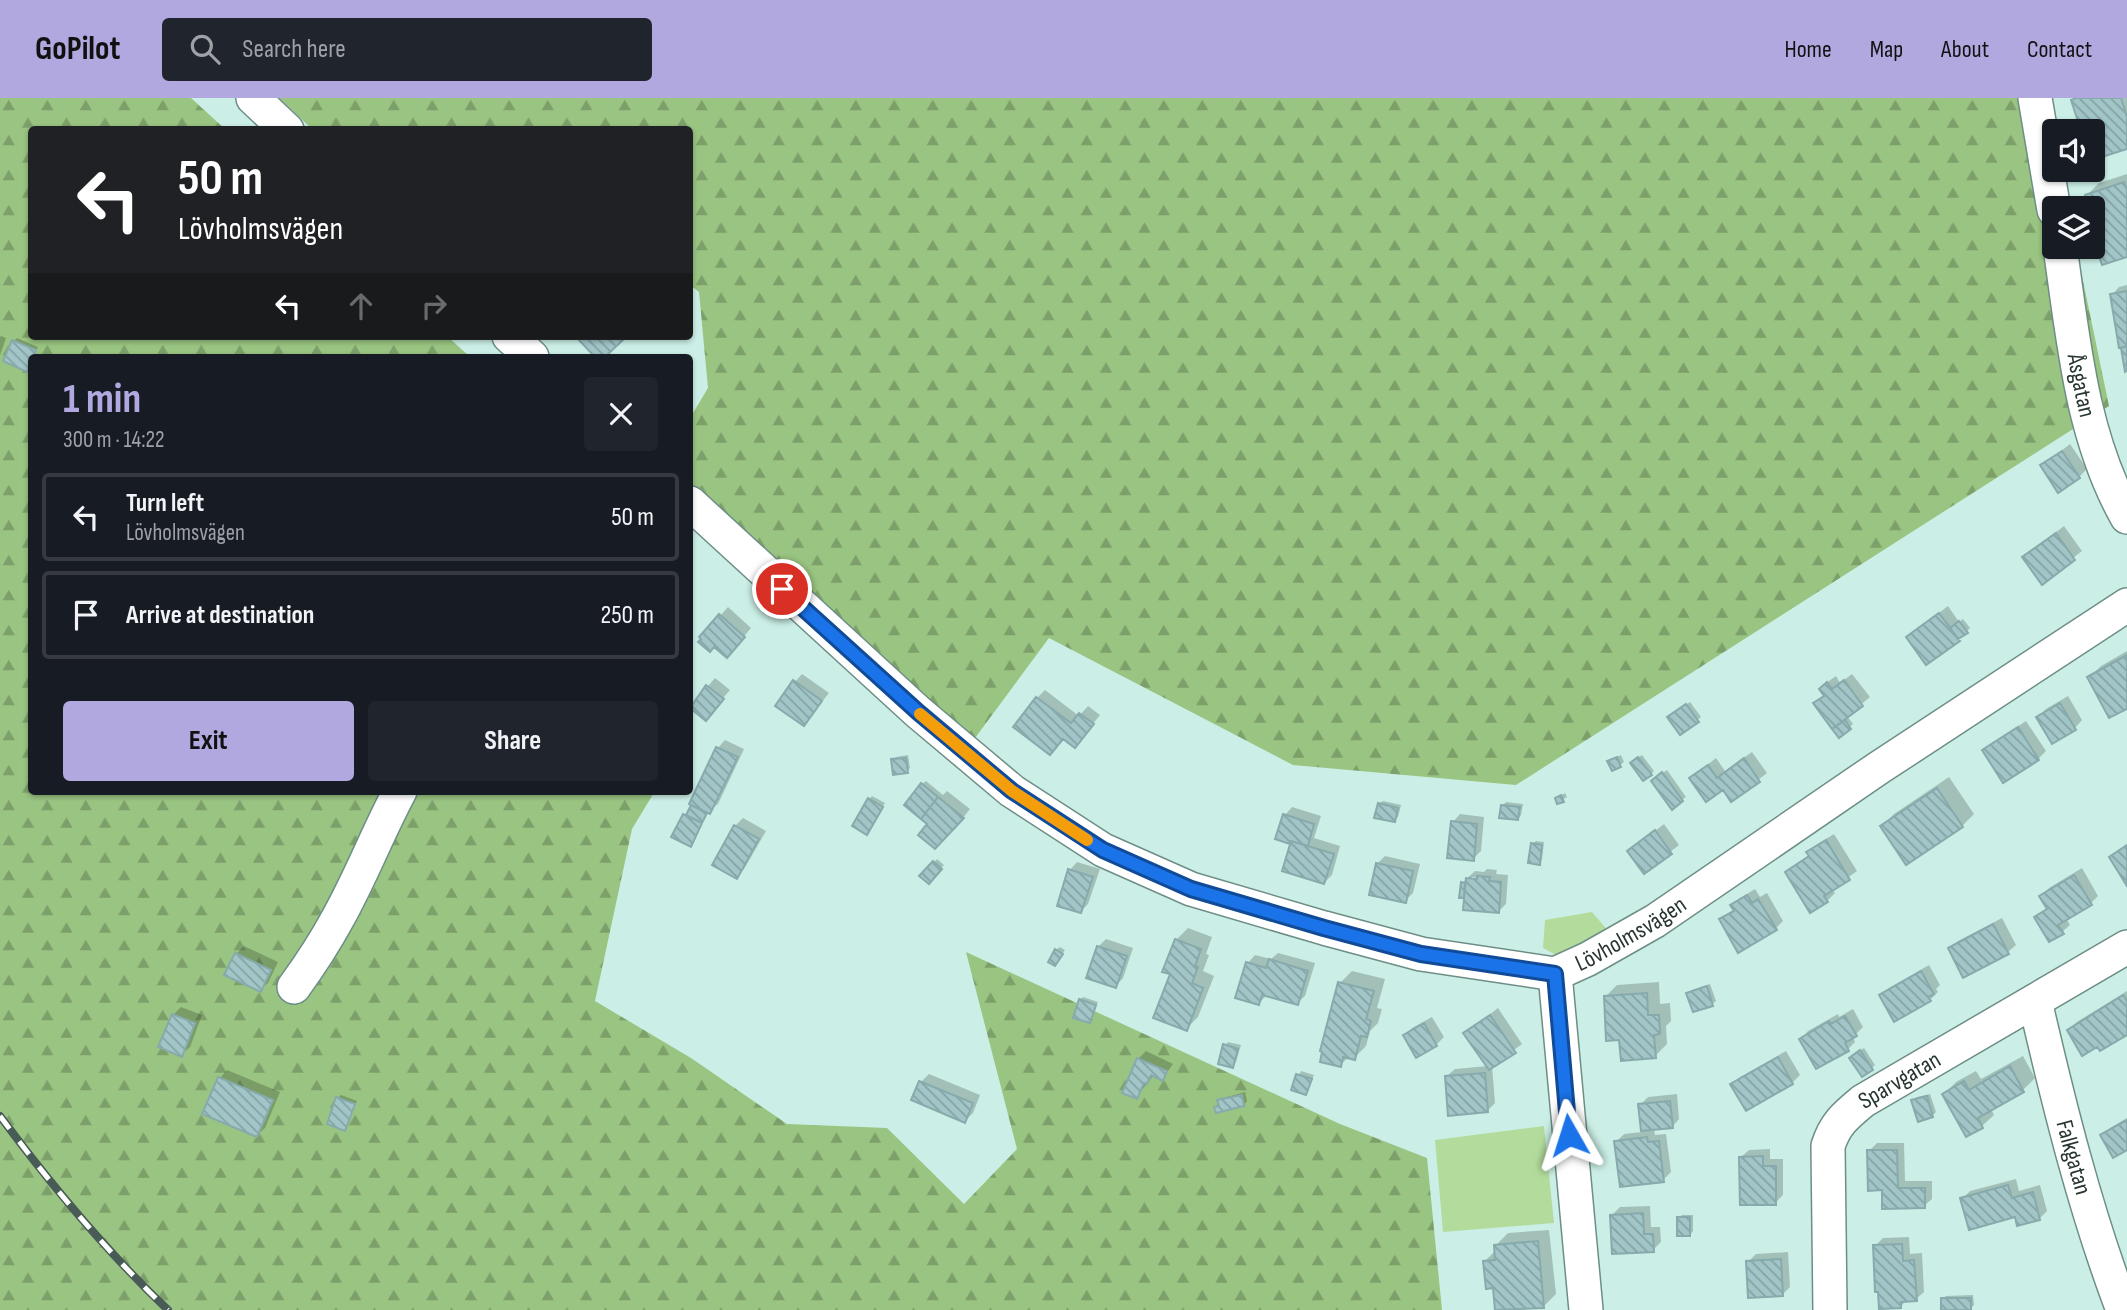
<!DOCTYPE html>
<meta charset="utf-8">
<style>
:root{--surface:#171b24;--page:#20242c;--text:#f1f3f6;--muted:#9ea1a6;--line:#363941;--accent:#b1a8e0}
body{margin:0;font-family:"Sofia Sans Condensed",sans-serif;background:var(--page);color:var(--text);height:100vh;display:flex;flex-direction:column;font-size:26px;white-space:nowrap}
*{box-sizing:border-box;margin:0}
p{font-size:23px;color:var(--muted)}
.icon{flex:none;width:38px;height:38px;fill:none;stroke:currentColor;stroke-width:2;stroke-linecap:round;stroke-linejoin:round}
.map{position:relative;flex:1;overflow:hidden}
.sheet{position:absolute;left:28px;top:256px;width:665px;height:441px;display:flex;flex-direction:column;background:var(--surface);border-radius:7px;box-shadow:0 2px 5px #0004}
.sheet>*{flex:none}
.hud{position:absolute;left:28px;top:28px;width:665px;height:214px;border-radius:7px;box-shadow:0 2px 5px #0004;background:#202124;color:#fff;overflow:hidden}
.buttons{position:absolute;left:2042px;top:21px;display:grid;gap:14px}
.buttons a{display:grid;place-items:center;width:63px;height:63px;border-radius:7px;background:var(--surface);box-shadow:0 2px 5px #0004;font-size:35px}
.pin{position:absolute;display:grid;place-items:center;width:60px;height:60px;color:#fff;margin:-30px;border:4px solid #fff;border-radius:50%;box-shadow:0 2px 7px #0007}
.me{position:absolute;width:77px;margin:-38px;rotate:354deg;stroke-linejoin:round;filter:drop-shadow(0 0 5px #0008)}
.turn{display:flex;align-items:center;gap:24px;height:147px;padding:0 35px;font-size:32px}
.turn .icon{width:91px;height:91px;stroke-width:2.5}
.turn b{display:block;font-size:49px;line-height:60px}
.lanes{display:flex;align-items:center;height:66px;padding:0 35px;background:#0003;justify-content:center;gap:35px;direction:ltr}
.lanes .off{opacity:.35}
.round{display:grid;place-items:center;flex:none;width:74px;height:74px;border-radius:7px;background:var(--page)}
.headline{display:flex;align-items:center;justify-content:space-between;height:119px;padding:0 35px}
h1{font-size:42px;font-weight:700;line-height:52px;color:var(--accent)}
.primary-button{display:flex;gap:14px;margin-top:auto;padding:14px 35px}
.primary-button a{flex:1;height:80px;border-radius:7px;background:var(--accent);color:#111;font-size:28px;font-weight:700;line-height:80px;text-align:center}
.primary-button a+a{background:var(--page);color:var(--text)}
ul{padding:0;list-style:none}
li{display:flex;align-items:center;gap:21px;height:88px;margin:0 14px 10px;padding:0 21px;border:4px solid var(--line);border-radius:7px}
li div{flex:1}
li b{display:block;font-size:26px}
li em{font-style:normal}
header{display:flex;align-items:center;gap:42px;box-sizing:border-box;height:98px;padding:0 35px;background:var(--accent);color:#111}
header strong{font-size:33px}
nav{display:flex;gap:38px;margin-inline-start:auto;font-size:24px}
.search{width:490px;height:63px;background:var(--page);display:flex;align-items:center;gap:18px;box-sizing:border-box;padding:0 24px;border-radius:7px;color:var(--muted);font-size:26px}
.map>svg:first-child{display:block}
</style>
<header>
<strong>GoPilot</strong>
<div class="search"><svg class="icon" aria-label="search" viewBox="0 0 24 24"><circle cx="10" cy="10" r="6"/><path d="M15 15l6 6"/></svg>Search here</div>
<nav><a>Home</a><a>Map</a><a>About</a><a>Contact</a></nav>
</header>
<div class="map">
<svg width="2127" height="1212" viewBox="0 0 2127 1212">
<defs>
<pattern id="forest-firs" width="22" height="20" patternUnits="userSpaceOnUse" patternTransform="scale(1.75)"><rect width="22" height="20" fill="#99c481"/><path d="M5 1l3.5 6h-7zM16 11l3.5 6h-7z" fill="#7da06a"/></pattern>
<pattern id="building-back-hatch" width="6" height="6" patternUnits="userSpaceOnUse" patternTransform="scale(1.75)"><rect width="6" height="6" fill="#a2c6c8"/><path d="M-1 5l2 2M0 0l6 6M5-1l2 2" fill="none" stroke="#84a2a3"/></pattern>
</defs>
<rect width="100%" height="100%" fill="#cbefe6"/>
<path fill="#b3dc9c" d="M1592 814 1610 835 1558 858 1543 850 1545 822Z
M1544 1028 1554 1125 1443 1134 1435 1042Z"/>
<path fill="url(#forest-firs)" d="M0 0H191L225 31 32 32V238H447L470 259H32V693H655L632 731 595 903 691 960 787 1026 887 1030 964 1106 1017 1051 966 854 1340 1026 1427 1060 1442 1212H0Z
M279 0H2045L2054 110V149H2076L2109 308 1516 687 1293 667 1049 540 958 663 690 414V320L708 290 699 194 690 187V32L312 31Z"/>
<path fill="#0003" fill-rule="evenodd" d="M2076 0H2127V50L2093 60V33H2079L2082 30 2073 3Z
M2127 76V157L2096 144 2101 139 2093 110H2091L2087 97 2099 85Z
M2127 187V271L2112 197 2119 189Z
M690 202H692L693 223 690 226Z
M1 238 6 240 0 257V239Z
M17 240 38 249 26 272 14 243Z
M2070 346 2087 371 2079 379 2043 367Z
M2064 428 2082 453 2042 484 2024 459Z
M1948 508 1959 524 1963 521 1970 530 1958 542 1908 539Z
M728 509 751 530 734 550 701 539Z
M2127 553V609L2089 580 2101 568Z
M802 576 829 595 804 626 795 584Z
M1852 576 1870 599 1847 618 1853 626 1839 637 1840 626 1816 606 1825 597 1821 591 1829 583 1836 578 1840 585Z
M715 580 730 592 706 620 691 608Z
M1045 592 1079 618 1088 608 1100 617 1075 648 1037 600Z
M2068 598 2082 622 2075 630 2038 619 2046 611Z
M1690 604 1701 619 1697 622 1672 616Z
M2026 623 2046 653 2038 661 2004 683 1984 652 1992 645Z
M725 642 744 651 718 706 708 713 691 746 684 717 689 714 693 706 691 705 718 650Z
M1752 654 1767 675 1732 702 1723 690 1691 680 1716 660 1725 673Z
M908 657 910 670 907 673 893 662 896 659Z
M1621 657 1624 664 1620 667 1609 663Z
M1642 657 1654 673 1651 676 1635 662Z
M1667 672 1686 699 1672 709 1656 680Z
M1949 679 1974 716 1962 728H1882L1894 716Z
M926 683 943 697 947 693 970 711 954 731 930 726 922 686Z
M1565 695 1567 699 1558 704 1557 700Z
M872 698 885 705 867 734 869 701Z
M1383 703 1401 707 1398 719 1394 722 1379 706Z
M1506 704 1523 706 1521 717 1518 721 1503 707Z
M1292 709 1321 718 1314 740 1340 748 1332 777 1324 785 1292 745 1277 740 1285 717Z
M1460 716 1484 719 1481 753 1473 761 1453 724Z
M743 720 766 733 744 771 736 779 735 728Z
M1664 726 1679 747 1644 774 1629 753Z
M1834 736 1857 773 1832 791 1835 795 1827 803 1811 813 1787 774 1810 757 1809 754 1816 747Z
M1536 743 1544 744 1542 761 1539 765 1532 746Z
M1385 758 1420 766 1413 795 1405 803 1377 766Z
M937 761 944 767 928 784 922 778Z
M1077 764 1100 771 1088 806 1081 813 1070 772Z
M2082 770 2098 798 2091 805 2066 820 2070 827 2062 834 2036 819 2048 809 2041 798 2049 790Z
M1487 771 1497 772 1496 776 1508 777 1506 806 1498 814 1461 798 1462 785 1475 773 1484 774ZM1472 779 1486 780 1472 782Z
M1755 791 1760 799 1767 795 1783 823 1775 831 1721 822 1734 811 1732 807 1740 800Z
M2002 820 2016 847 2008 854 1950 851 1958 843Z
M1188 830 1212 839 1206 856 1209 857 1203 873 1214 878 1198 919 1186 931 1172 875 1176 842Z
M1106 841 1133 850 1123 880 1116 888 1098 849Z
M244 848 278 864 268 885 260 892 227 876 236 856Z
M1060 849 1065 852 1058 862 1056 852Z
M1278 855 1315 865 1305 898 1297 905 1267 897 1259 905 1248 865 1255 857 1271 861Z
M1929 867 1940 887 1936 891 1938 894 1930 902 1881 898 1889 890Z
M1352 873 1385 881 1377 910 1382 911 1378 925 1370 933 1366 948 1354 960 1349 959 1340 967V885Z
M1659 884 1660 906 1670 905 1671 923 1666 928 1667 946 1655 958 1621 940 1605 899 1617 887Z
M1710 886 1716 903 1712 906 1688 895 1692 892Z
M2127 893V935L2098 946 2069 932 2077 924Z
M1083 899 1098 904 1090 924 1080 902Z
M181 909 202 917 190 949 182 956 173 917Z
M1498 910 1522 946 1492 968 1495 1005 1487 1013 1447 978 1455 971 1488 968 1466 935Z
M1853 911 1863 929 1853 939 1855 944 1848 951 1801 941 1808 933 1838 916 1839 919Z
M1432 919 1444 939 1436 947 1405 937 1412 930Z
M1228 944 1241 947 1236 964 1232 968 1225 947Z
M1864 950 1875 967 1872 970 1855 956Z
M1146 953 1173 966 1162 981 1154 977 1136 999 1138 961Z
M1786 953 1800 977 1792 985 1746 1011 1732 987 1740 979Z
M2023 958 2035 980 2023 992 1991 1011 1994 1017 1982 1028 1944 996 1956 984 1976 973 1981 981Z
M227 972 280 994 265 1030 257 1037 205 1015 220 980Z
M1301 973 1314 977 1306 995 1293 990Z
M929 976 980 997 973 1015 965 1023 921 984Z
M1245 994 1247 1003 1244 1007 1216 1009 1223 1000Z
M1677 996 1679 1021 1672 1029 1654 1030 1655 1037 1666 1036 1671 1074 1663 1082 1616 1044 1624 1036 1642 1034 1640 1007 1648 999Z
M1930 996 1936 1014 1932 1018 1913 1003 1917 999Z
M341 997 357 1003 344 1031 338 1000Z
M2127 1020V1050L2103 1038 2110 1030Z
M1877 1045H1904L1905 1083H1932V1101L1924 1108 1883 1091 1869 1053Z
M1770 1051V1061H1783V1097L1775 1105 1741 1059 1749 1052Z
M2016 1081 2019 1093 2040 1087 2047 1113 2040 1120 2016 1117 1962 1101 1970 1093Z
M1650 1108 1651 1129H1660L1661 1144 1653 1152 1612 1117 1620 1109Z
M1682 1117H1693V1133L1690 1137 1678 1120Z
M1549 1132 1556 1196 1544 1208 1497 1212 1495 1188 1485 1163 1496 1152V1147L1508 1135Z
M1909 1139 1910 1156 1922 1155 1924 1194 1916 1201 1907 1202 1901 1208 1875 1148 1883 1140Z
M1788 1154 1790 1189 1782 1197 1748 1164 1756 1156Z
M1973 1197 1974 1207 1970 1211 1942 1201 1946 1198Z"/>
<path fill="url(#building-back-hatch)" stroke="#87aaac" stroke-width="2" d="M2077 0H2121L2127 19V51L2093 62V33H2081L2071 2Z
M2124 84 2127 92V159L2102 167 2094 143 2099 141 2093 122V110H2089L2085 97Z
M2127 193V248L2119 250 2110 196Z
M575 238H621L624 241 605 259H595Z
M12 242 36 252 27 274 3 263Z
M2127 248V273L2125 274 2121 250Z
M2062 353 2080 380 2058 395 2040 367Z
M2056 435 2075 462 2042 487 2022 459Z
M1939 515 1960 543 1926 567 1906 539Z
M719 516 745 539 727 560 714 549 710 554 698 544 701 541 699 539Z
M1959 523 1968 535 1958 541 1950 530Z
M2127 557V611L2109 620 2087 579Z
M793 582 822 603 804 628 775 608Z
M1844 582 1863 608 1832 631 1813 605 1824 598 1819 591 1827 584 1832 591Z
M706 587 724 601 706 623 690 610Z
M1036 599 1071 625 1079 615 1094 626 1075 650 1063 641 1050 657 1013 629Z
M2060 605 2076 632 2052 646 2036 619Z
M1686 606 1699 624 1680 637 1667 619Z
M1845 622 1851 631 1839 640 1832 631Z
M2018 629 2039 662 2003 685 1982 652Z
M716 649 738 659 710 716 689 706Z
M1617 659 1621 669 1612 673 1607 663Z
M1638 659 1652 677 1643 683 1630 665Z
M906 660 908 675 893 677 891 661Z
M1744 660 1760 684 1731 704 1723 692 1706 704 1689 680 1708 667 1717 680Z
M1662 674 1683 703 1672 712 1651 683Z
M921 685 938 699 921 721 904 707Z
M1937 690 1963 729 1906 767 1880 728Z
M1561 697 1564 704 1557 706 1555 700Z
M938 699 964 720 935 751 918 737 927 726 921 721Z
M868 700 883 709 867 737 852 728Z
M1378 705 1398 710 1395 724 1374 720Z
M691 707 707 715 702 725 686 717Z
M1501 707 1520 709 1518 722 1499 720Z
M683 716 702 725 691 749 671 739Z
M1283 716 1314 726 1308 748 1291 743 1290 746 1275 741Z
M1451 723 1477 726 1474 763 1447 760Z
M734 727 759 741 737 781 712 767Z
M1655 732 1672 756 1644 776 1627 753Z
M1826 742 1850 782 1824 798 1828 804 1810 815 1785 774 1809 758 1806 754Z
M1291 743 1334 756 1324 786 1282 773Z
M1531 745 1542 747 1540 767 1528 765Z
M2127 747V788L2109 759Z
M933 763 942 771 929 786 919 778Z
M1376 765 1413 773 1406 805 1369 797Z
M1068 771 1093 779 1081 815 1057 808Z
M2074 777 2092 807 2058 827 2064 836 2049 844 2034 819 2047 811 2039 798Z
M1477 778 1490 779 1489 783 1501 784 1499 815 1463 812 1466 780 1477 781Z
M1461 784 1465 785 1464 800H1459Z
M1747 797 1752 805 1758 801 1777 832 1738 855 1719 821 1734 813 1730 807Z
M1993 826 2009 856 1963 880 1948 850Z
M1175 841 1201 851 1195 868 1198 869 1192 885 1203 890 1187 933 1153 920 1170 876 1162 874Z
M1097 848 1127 858 1116 890 1086 880Z
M1055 851 1063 856 1055 868 1048 864Z
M235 855 271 872 261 894 224 877Z
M1269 861 1308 873 1298 907 1262 897 1259 907 1235 900 1246 864 1266 870Z
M1921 873 1934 896 1928 899 1931 903 1894 924 1879 897Z
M1338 884 1374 893 1366 921 1371 923 1367 939 1361 938 1355 962 1343 959 1341 969 1320 964 1322 954 1320 953Z
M1707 888 1713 908 1693 914 1686 895Z
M1647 895 1648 917H1659L1660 936 1654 937 1656 960 1621 963 1619 942 1606 943 1604 898Z
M2123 897 2127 903V937L2100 953 2097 949 2082 958 2067 932Z
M1079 901 1096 907 1090 925 1073 920Z
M172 916 195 925 182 959 158 949Z
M1490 917 1516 955 1489 972 1463 935Z
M1845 918 1857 938 1845 945 1849 953 1816 971 1799 941 1829 923 1831 926Z
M1424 925 1437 948 1416 960 1403 937Z
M1223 946 1238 951 1233 970 1218 966Z
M1860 952 1873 972 1862 979 1849 960Z
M1778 959 1793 986 1746 1013 1730 986Z
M1137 960 1167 973 1163 983 1151 977 1147 986 1144 985 1137 1001 1122 995Z
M2010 968 2024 994 1978 1020 1983 1030 1966 1039 1942 996 1964 983 1969 992Z
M1485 975 1488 1014 1448 1018 1445 978Z
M1296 976 1312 981 1306 997 1291 992Z
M218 979 273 1002 257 1039 202 1016Z
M919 983 973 1005 965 1025 911 1002Z
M1242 997 1244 1008 1216 1015 1214 1009 1219 1008 1217 1002Z
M1927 998 1933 1019 1918 1024 1911 1002Z
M336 999 355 1006 345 1033 327 1026Z
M1670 1003 1673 1030 1641 1033 1638 1006Z
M2127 1022V1052L2113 1060 2100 1037Z
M1647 1039 1648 1044 1659 1043 1664 1084 1620 1089 1614 1043Z
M1867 1052H1897L1898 1090H1925V1110L1882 1111V1092L1868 1093Z
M1763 1058V1068H1776V1107H1740L1739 1059Z
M2008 1087 2012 1100 2033 1094 2040 1122 2017 1128 2015 1119 1969 1132 1960 1100Z
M1643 1115 1644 1136H1653L1654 1154 1612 1156 1610 1117Z
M1677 1119H1690V1138H1677Z
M1538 1143 1544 1210 1495 1212 1493 1190 1486 1191 1483 1163 1495 1162 1494 1147Z
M1902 1146 1903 1163 1914 1162 1917 1203 1901 1204V1210L1879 1211 1878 1194H1875L1873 1147Z
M1781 1161 1783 1198 1748 1200 1746 1163Z
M1941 1200H1971V1212H1941Z"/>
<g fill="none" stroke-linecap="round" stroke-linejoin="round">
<defs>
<g id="minor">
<path d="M253 0 287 32"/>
<path d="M2035 0 2054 112"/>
<path id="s1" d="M2060 149C2073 239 2081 338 2127 419"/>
<path d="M509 238 532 259"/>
<path id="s2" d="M690 405 918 614 1012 693 1103 752 1191 791 1324 830 1421 856 1555 876 1588 861 1655 823 1880 669 2127 507"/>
<path d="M1555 876 1586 1212"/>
<path d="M294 889C310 867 325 844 338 820 361 779 378 734 400 693"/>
<path id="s3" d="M2035 903C2059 1007 2085 1112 2123 1212"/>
<path id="s4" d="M1830 1212 1828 1048C1835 1026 1845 1018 1863 1003L2127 849"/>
</g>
</defs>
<use href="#minor" stroke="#6d8e86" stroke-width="36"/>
<use href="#minor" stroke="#fff" stroke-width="33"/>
<defs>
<path id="rail" d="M0 1018C51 1087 106 1153 168 1212"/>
</defs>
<use href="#rail" stroke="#485b56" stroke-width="8"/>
<use href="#rail" stroke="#fff" stroke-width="5" stroke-dasharray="16" stroke-linecap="butt"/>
</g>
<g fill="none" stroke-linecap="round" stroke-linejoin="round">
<defs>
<path id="route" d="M782 491 918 614 1012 693 1103 752 1191 791 1324 830 1421 856 1555 876 1569 1037"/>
</defs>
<use href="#route" stroke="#114b97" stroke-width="18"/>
<use href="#route" stroke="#1a73e8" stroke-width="12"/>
<path stroke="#f59e0b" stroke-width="12" d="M920 616 1012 693 1087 742"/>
</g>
<g text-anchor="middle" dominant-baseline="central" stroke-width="5" stroke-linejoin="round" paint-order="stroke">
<g font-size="24" fill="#283632" stroke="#fff">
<text stroke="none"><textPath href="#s1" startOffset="140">Åsgatan</textPath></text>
<text stroke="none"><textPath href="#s2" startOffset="1097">Lövholmsvägen</textPath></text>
<text stroke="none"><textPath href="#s4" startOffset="264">Sparvgatan</textPath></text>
<text stroke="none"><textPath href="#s3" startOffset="161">Falkgatan</textPath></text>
</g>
</g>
</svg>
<div class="buttons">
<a><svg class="icon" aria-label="sound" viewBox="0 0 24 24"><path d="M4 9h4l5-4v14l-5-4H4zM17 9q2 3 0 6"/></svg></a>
<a><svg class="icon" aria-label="layers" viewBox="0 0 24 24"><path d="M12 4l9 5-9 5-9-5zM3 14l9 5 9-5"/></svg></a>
</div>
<div class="pin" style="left:782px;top:491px;background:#d93025"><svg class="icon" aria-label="arrive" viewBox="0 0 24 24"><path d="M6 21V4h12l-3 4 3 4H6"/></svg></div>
<svg class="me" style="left:1569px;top:1037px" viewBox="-20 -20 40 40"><path d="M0-17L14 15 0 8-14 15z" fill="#1a73e8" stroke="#fff" stroke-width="4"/></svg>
<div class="hud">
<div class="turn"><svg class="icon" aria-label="left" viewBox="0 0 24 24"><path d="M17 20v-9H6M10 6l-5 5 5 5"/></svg><div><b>50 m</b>Lövholmsvägen</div></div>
<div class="lanes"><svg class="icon" aria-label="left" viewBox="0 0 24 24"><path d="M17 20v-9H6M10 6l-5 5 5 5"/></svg><svg class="icon off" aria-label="ahead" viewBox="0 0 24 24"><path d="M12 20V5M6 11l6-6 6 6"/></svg><svg class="icon off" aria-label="right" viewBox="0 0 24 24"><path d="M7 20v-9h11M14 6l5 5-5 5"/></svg></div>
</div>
<section class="sheet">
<div class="headline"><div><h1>1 min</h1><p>300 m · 14:22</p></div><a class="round"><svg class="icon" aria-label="close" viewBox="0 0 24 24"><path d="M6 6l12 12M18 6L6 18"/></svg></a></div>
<ul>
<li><svg class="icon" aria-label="left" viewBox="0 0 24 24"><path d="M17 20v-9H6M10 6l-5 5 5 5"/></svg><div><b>Turn left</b><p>Lövholmsvägen</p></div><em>50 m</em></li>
<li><svg class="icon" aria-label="arrive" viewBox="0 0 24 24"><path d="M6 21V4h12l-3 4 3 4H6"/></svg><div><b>Arrive at destination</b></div><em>250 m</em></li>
</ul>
<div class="primary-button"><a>Exit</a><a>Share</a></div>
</section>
</div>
